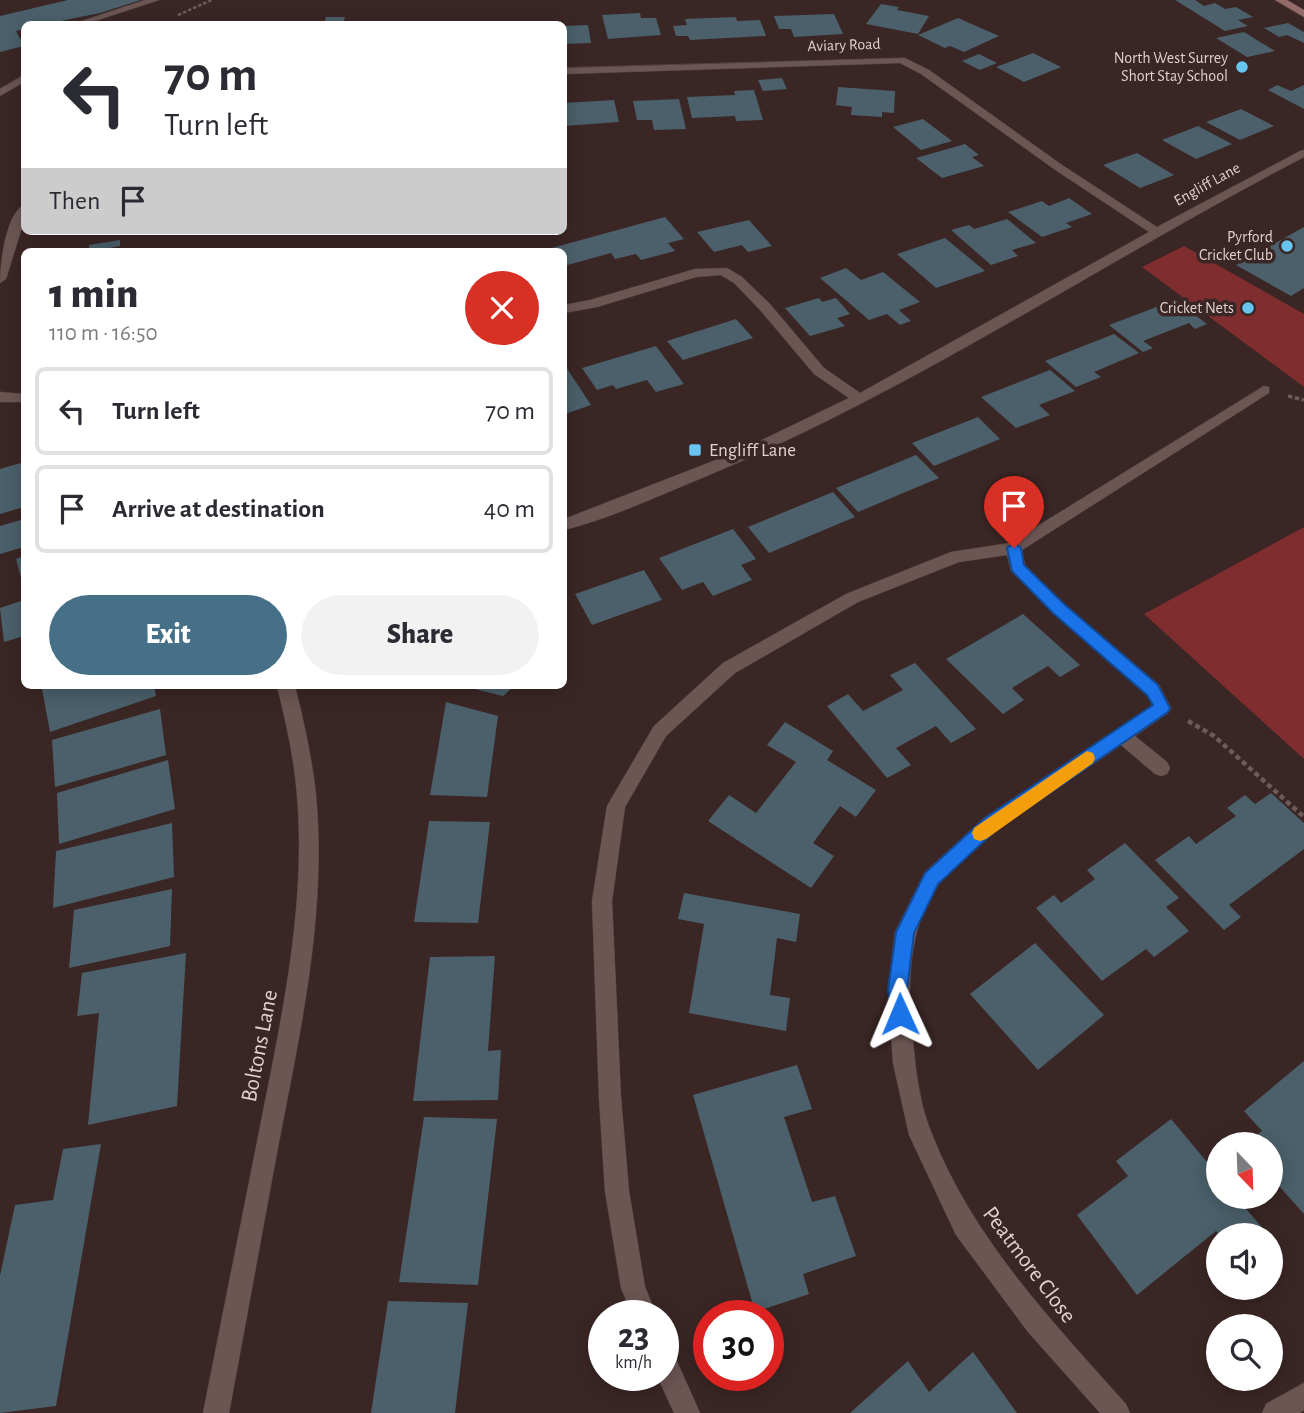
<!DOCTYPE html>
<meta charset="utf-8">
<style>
:root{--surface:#fff;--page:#f2f2f3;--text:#2b2b33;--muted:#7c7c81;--line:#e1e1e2;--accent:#467088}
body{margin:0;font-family:"Alegreya Sans",sans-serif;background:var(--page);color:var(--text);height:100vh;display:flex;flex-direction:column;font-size:26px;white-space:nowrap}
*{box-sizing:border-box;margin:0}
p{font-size:23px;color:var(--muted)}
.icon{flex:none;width:38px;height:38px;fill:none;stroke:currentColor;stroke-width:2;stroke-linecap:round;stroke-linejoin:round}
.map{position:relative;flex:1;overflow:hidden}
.panel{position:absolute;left:21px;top:248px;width:546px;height:441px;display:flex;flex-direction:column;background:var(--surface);border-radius:10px;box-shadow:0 4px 18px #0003}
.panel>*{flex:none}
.top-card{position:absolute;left:21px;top:21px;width:546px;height:214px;border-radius:10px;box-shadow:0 4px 18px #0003;background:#fff;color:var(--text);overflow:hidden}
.needle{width:46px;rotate:157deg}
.fabs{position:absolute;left:1206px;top:1132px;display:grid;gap:14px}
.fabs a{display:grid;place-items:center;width:77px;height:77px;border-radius:50%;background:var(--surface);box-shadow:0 4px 18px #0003;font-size:35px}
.speed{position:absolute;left:588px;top:1300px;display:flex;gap:14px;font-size:35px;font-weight:700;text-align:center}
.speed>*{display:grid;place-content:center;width:91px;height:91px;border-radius:50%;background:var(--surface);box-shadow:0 4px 18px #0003;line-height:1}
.speed small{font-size:18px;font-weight:400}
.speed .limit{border:10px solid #d22;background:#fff;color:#111}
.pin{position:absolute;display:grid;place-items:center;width:60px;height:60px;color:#fff;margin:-72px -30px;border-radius:50% 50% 50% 0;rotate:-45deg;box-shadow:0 0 7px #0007}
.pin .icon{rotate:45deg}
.me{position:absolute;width:77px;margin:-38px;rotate:359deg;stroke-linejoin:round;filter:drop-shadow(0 0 5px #0008)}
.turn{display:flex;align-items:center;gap:24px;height:147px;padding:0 28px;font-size:32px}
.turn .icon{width:91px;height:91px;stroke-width:2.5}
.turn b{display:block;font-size:49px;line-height:60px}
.then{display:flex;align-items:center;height:66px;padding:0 28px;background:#0003;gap:14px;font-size:26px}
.round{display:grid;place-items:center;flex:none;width:74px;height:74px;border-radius:37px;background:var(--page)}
.summary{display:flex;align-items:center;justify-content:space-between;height:119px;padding:0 28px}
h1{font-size:42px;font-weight:800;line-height:52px}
.action{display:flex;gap:14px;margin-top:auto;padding:14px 28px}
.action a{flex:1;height:80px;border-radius:42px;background:var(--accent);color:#fff;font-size:28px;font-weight:800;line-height:80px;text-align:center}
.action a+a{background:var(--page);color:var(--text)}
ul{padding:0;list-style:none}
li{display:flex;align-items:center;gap:21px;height:88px;margin:0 14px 10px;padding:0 14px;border:4px solid var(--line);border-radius:10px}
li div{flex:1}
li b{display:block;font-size:26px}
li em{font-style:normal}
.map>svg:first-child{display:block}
</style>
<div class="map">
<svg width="1304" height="1413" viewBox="0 0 1304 1413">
<rect width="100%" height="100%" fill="#3a2625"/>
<path fill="#7f2d2e" d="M1184 246 1304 314V387L1142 267Z
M1304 527V759L1144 614Z"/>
<path fill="#4b606b" d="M68 0H141L100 13 46 24H24V29L16 31 24 46 0 52V16Z
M1175 0H1195L1204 6 1215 3 1225 9 1236 7 1253 17 1238 20 1248 26 1225 31Z
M881 4 899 7 897 10 929 16 918 34 866 24Z
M640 13 641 18H656L661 35 608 39 602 15Z
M834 14 843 34 794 37 791 29H779L774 16Z
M326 17H345L343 24H324Z
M736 17 737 21 760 20 766 36 690 40 688 36H676L673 26 687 25 685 19Z
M958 18 999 36 964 52 950 46 945 48 918 35Z
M1288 23 1304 32V43L1287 35 1279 37 1264 28Z
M588 25 591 43 564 44V26Z
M1244 32 1275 51 1247 57 1216 38Z
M1033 53 1061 67 1024 82 996 67Z
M979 54 997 63 980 70 962 61Z
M782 78 787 89 763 91 758 80Z
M1277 85 1291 91 1304 85V109L1268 90Z
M838 87 895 91 894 113 882 112V117L851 115 852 107 836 105Z
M754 90 763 120 736 121 735 116 692 118 687 97 735 95 734 91Z
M679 99 686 129 654 130 652 120H637L633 101Z
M614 100 619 122 564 126V103Z
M1241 109 1274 126 1240 140 1206 122Z
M923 119 952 141 921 150 893 127Z
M1198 126 1232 144 1196 159 1162 140Z
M965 144 979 155 972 157 984 166 942 178 916 158Z
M1137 153 1174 175 1140 188 1103 165Z
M1069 198 1092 214 1066 223 1072 227 1042 237 1008 212 1042 201 1049 206Z
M665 217 684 239 668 243 675 251 641 260 636 254 615 259 611 253 564 266V252H537Z
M1007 219 1036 243 1012 250 1018 256 991 265 951 230 969 225 974 229Z
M749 220 772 246 748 252 742 245 714 252 697 232Z
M1304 227V288L1291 296 1236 265Z
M945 238 985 271 936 288 897 254Z
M120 240V246L89 252V245Z
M846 268 861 280 883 272 920 302 899 310 911 321 900 325 887 314 869 320 820 278Z
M819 298 822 302 836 298 850 314 837 318 845 326 810 336 785 308Z
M1175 300 1207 324 1195 329 1189 323 1143 341 1153 348 1143 352 1109 325Z
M736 319 753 338 683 360 667 341Z
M1114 334 1139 353 1094 372 1101 377 1076 387 1045 361Z
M656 346 684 384 656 392 647 380 616 389 613 385 597 390 582 368Z
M566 367 591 405 565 414 564 368Z
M1050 370 1075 391 1039 405 1050 415 1016 428 981 397Z
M978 417 1000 439 934 466 912 443Z
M916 455 939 478 858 512 836 488Z
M24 462V507L0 514V469Z
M833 492 855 517 769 553 748 527Z
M24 519V547L0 554V526Z
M733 529 756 559 741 565 752 580 713 596 703 582 682 590 659 558Z
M24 556V589L16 559Z
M644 570 662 600 592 625 575 594Z
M24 600V636L4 642 0 608Z
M1023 614 1080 665 1060 677 1048 666 1012 688 1024 700 1003 714 946 659Z
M915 663 976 729 951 743 936 726 896 748 911 765 887 778 827 706 848 694 863 711 903 690 890 675Z
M53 686H154L156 696 50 732 42 689Z
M463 686H514L503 696Z
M446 702 498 716 487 797 430 795Z
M160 709 166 755 55 787 52 740Z
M785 722 833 751 827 760 876 790 856 817 840 806 813 843 834 856 811 888 708 821 729 795 756 813 796 762 767 745Z
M168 760 175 809 59 844 57 793Z
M1271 793 1304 823V849L1229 905 1241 917 1224 930 1155 860 1189 836 1196 844 1236 816 1227 808 1245 795 1255 804Z
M429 821 490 822 478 923 414 922Z
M172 823 174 877 53 908 56 851Z
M1125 843 1179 898 1166 907 1189 931 1154 957 1146 949 1102 981 1036 908 1054 895 1061 903 1095 879 1087 870Z
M172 889 170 946 69 968 74 910Z
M684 893 800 914 796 942 777 938 770 995 790 998 786 1031 689 1013 704 924 678 919Z
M1035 943 1104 1015 1038 1070 970 994Z
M186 953 177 1106 88 1125 99 1013 77 1016 82 973Z
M495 956 488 1051 501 1050 498 1100 413 1101 430 957Z
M1304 1061V1214L1270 1176V1144H1245L1262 1131 1244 1111Z
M797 1065 812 1109 784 1117 812 1202 835 1196 856 1256 803 1274 809 1294 755 1312 693 1095Z
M424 1117 497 1119 478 1285 399 1282Z
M1171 1119 1218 1175V1197H1236L1265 1231 1260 1236H1220L1216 1231 1137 1295 1077 1215 1128 1176 1116 1161Z
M101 1144 56 1406 0 1413V1276L15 1205 53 1200 63 1149Z
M388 1301 468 1303 455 1413H371Z
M973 1352 1017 1413H850L908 1361 929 1392Z"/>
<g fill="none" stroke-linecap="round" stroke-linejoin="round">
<defs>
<path id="service" d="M1264 386 1269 387V393L1022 550 1025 565 1065 605 1159 685 1171 708 1168 713 1162 715 1156 713 1147 695 1053 613 1011 571 1007 555 959 562 858 602 735 673 666 736 625 807 612 901 621 1098 629 1191 645 1287 657 1316H633L621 1288 605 1191 599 1098 592 901 607 806 654 726 723 663 846 594 951 552 1010 543Z
M663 1347 672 1350 700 1413H674L657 1376H663Z"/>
<path id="minor" d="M145 0H159L86 24H73Z
M905 58 929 70 1062 165 1157 227 1300 151 1304 150V157C1102 262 913 391 702 478 658 496 609 519 564 530V519L739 451 849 398 814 374 760 310 734 283 721 275 696 277 597 307 564 313V305L590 300 695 269 727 268 742 277 770 304 824 368 860 393 1149 232 1054 169 921 74 900 63 564 74V68Z
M24 75V82L0 96V89Z
M24 205V221L6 279 0 283C0 264 6 213 24 205Z
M0 392 24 394V402H0Z
M277 686H295C304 722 312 758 316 795 327 911 301 1029 279 1142 262 1232 246 1323 229 1413H203C221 1323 239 1232 257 1142 279 1029 307 911 297 795 294 758 286 722 277 686Z
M1162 701 1168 703 1171 708 1168 713 1135 736 1167 762 1170 768 1167 774 1161 776 1155 774 1121 745C1064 785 985 830 940 883 913 915 907 974 911 1015 914 1054 917 1098 932 1134 973 1239 1052 1321 1126 1404L1130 1413H1100L1028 1332 956 1235 909 1135 893 1063 888 990 895 932 925 872 984 818Z
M1304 1383V1410L1300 1413H1262L1266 1404Z"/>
<path id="secondary" d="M1275 0H1287L1304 10V17Z"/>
</defs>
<use href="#service" stroke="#524240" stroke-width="1"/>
<use href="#minor" stroke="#524240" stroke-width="1"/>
<use href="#secondary" stroke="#524240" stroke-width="1"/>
<path stroke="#6d5b5a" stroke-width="2.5" stroke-dasharray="3.5 2" stroke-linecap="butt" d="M178 15 212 0"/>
<path stroke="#6d5b5a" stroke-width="3.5" stroke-dasharray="4.5 2.5" stroke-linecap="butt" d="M1288 396 1304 400"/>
<path stroke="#6d5b5a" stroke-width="4.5" stroke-dasharray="5 3.5" stroke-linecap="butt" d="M1188 721 1214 736 1304 817"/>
<use href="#service" fill="#6c5654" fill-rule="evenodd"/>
<use href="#minor" fill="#6c5654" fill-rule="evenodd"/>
<use href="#secondary" fill="#936b68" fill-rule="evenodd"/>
</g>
<path fill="#1a73e8" stroke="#114b97" stroke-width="2" d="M1014 543 1021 548 1024 565 1064 604 1158 685 1170 708 1168 712 997 829 938 884 914 933 907 990 909 1014 907 1021 900 1024 893 1021 888 990 896 932 925 873 985 818 1153 705 1147 695 1053 613 1012 571 1007 548Z"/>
<path fill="#f59e0b" d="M1087 751 1093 753 1095 758 1093 763 986 839 980 841 974 839 972 833 974 828Z"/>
<g fill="#68c4f0" stroke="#3a2625" stroke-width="2.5">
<circle cx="1242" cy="67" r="7"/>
<circle cx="1287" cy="246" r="7"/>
<circle cx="1248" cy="308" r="7"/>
<rect x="688" y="443" width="14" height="14" rx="3.5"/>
</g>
<g text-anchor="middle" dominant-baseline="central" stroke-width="7" stroke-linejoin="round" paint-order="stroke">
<g font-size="16" fill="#dfd2d0" stroke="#3a2625">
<text transform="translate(844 45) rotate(-2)">Aviary Road</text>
<text transform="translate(1207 184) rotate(-29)">Engliff Lane</text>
</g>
<g font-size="16" fill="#dfd2d0" stroke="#3a2625" text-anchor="end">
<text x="1228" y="58">North West Surrey<tspan x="1228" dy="18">Short Stay School</tspan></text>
<text x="1273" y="237">Pyrford<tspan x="1273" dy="18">Cricket Club</tspan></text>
<text x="1234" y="308">Cricket Nets</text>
</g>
<g font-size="19" fill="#dfd2d0" stroke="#3a2625" text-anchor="start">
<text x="709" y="450">Engliff Lane</text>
</g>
<g font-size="23" fill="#dfd2d0" stroke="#3a2625">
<text transform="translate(260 1046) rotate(-79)">Boltons Lane</text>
<text transform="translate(1029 1265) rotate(53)">Peatmore Close</text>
</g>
</g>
</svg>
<div class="fabs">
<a><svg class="needle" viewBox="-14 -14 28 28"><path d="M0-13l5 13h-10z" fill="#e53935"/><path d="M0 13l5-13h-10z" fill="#7c7c81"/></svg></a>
<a><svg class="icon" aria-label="sound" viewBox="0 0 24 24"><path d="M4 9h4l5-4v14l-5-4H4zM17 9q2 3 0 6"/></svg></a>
<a><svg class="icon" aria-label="search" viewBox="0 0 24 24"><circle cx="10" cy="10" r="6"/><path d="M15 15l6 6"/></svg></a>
</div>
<div class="speed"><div>23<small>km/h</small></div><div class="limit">30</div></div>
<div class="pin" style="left:1014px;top:548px;background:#d93025"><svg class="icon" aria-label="arrive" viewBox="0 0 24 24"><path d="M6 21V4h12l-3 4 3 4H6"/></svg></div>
<svg class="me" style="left:900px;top:1014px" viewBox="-20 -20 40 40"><path d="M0-17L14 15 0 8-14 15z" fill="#1a73e8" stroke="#fff" stroke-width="4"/></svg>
<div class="top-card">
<div class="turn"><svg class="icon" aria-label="left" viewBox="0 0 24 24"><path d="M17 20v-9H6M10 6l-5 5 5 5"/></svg><div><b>70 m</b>Turn left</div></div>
<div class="then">Then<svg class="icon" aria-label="arrive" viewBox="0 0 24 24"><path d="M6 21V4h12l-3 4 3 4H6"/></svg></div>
</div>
<section class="panel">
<div class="summary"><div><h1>1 min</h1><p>110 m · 16:50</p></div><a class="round" style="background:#d93025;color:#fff"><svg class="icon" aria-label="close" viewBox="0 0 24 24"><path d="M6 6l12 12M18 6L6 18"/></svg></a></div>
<ul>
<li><svg class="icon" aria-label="left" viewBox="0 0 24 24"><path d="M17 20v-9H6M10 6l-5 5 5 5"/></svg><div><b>Turn left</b></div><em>70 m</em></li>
<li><svg class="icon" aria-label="arrive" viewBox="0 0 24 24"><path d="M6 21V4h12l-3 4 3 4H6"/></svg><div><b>Arrive at destination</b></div><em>40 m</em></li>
</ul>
<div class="action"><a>Exit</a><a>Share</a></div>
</section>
</div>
